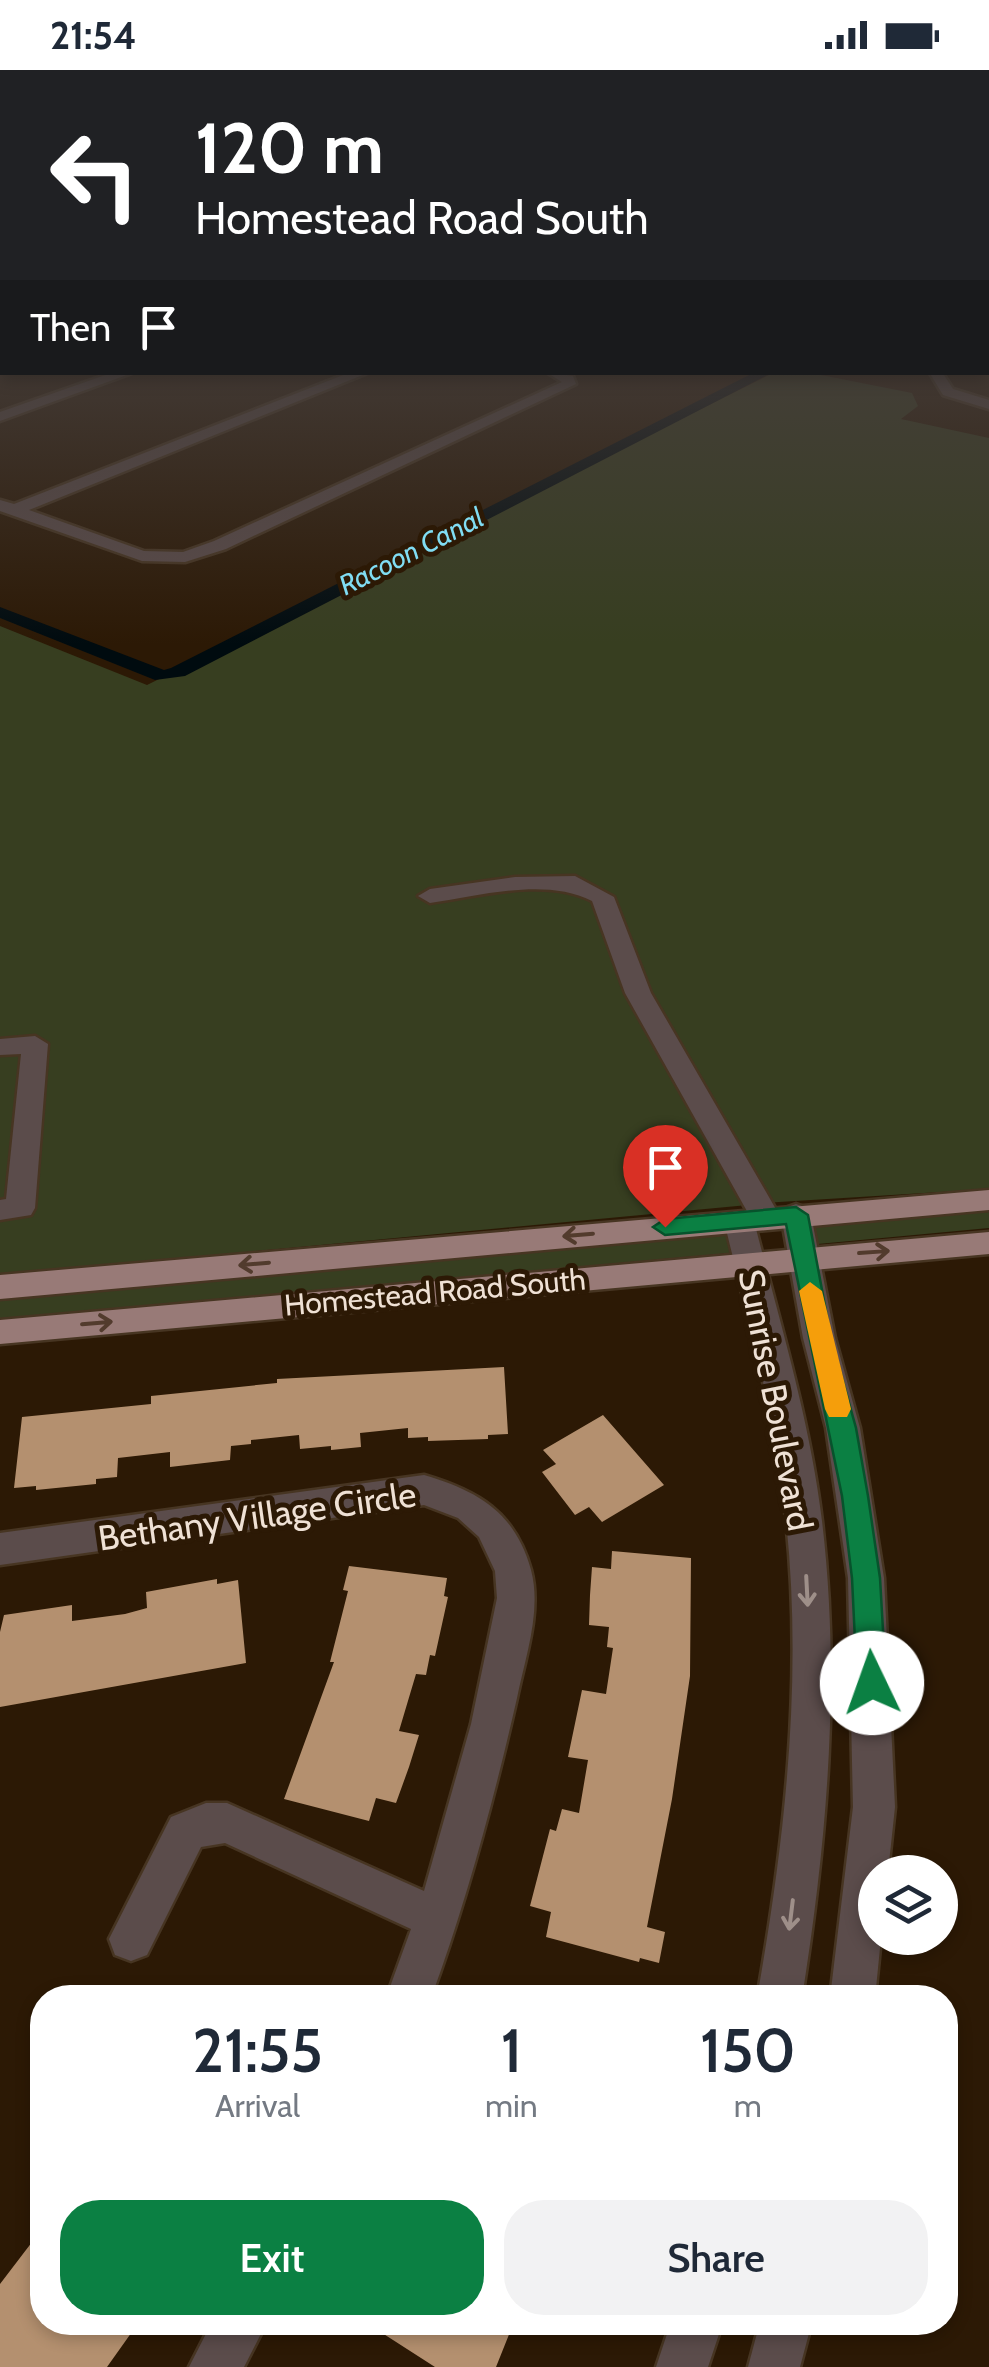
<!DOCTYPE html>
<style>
:root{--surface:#fff;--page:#f2f2f3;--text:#1f2937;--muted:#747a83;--accent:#0b8043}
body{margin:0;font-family:Cabin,sans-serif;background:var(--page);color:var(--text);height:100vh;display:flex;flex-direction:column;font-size:38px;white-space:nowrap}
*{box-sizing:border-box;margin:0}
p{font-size:32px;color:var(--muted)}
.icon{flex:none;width:55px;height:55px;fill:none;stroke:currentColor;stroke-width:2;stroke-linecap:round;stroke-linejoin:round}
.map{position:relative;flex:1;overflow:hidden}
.drawer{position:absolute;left:30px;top:1915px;width:928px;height:350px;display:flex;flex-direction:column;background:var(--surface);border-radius:40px;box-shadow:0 5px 15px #0003}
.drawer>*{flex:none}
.banner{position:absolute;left:0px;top:0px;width:990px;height:305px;box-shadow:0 5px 15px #0003;background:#202124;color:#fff;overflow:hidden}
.tools{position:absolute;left:858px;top:1785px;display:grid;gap:20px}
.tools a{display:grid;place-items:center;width:100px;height:100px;border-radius:50%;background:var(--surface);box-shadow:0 5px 15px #0003;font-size:50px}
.pin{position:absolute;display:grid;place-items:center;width:85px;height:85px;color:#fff;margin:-102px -42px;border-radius:50% 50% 50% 0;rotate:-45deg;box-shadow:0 0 10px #0007}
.pin .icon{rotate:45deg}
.me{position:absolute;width:110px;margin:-55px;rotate:357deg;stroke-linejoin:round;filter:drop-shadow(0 0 8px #0008)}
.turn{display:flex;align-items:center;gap:35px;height:210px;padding:0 30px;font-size:45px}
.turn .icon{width:130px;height:130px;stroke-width:2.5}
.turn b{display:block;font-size:70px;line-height:85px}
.then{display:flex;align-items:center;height:95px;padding:0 30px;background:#0003;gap:20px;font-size:38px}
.eta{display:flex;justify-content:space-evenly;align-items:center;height:170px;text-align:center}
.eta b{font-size:60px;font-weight:600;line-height:70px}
.action{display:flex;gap:20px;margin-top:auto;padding:20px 30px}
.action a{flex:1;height:115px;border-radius:40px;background:var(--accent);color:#fff;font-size:40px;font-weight:600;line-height:115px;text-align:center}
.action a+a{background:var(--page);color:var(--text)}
.status{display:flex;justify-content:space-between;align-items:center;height:70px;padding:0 50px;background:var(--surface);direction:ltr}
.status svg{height:28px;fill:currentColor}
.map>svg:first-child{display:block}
</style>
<div class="status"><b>21:54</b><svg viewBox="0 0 49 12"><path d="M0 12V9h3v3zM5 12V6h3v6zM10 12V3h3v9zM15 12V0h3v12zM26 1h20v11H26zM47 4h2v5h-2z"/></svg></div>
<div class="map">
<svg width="989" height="2297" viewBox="0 0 989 2297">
<rect width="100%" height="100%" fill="#2c1905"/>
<path fill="#373e20" d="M773 303H811L912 323 918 336 901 349 989 368V1119L779 1132 0 1205V556L147 615Z
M989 1142V1158L818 1174 815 1155Z
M726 1163 730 1183 0 1249V1229Z"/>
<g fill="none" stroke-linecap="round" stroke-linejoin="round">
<path fill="#000b0f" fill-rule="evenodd" d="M755 302H773L185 606 155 610 0 548V537L164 600 171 598Z"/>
</g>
<path fill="#b4906f" d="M504 1297 508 1364 488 1365V1369L428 1371V1367L408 1368V1358L360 1363 361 1377 331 1380V1376L300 1379 299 1365 251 1370V1374L231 1376 230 1390 170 1397V1382L118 1388 117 1407 96 1409V1414L36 1420V1416L14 1418 22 1347 151 1334V1326L277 1313V1309Z
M603 1345 664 1415 602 1452 589 1437 575 1445 542 1402 556 1394 543 1380Z
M612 1481 691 1488 690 1606 672 1729 647 1857 665 1862 659 1893 640 1888 639 1892 546 1867 551 1842 530 1836 550 1759 556 1761 562 1739 579 1743 588 1690 568 1687 582 1620 606 1624 613 1578 607 1577 609 1557 589 1555 590 1525 592 1497 611 1499Z
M349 1496 447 1508 444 1526 448 1527 435 1586 430 1585 426 1605 416 1604 399 1661 419 1665 409 1697 396 1733 376 1728 369 1751 284 1729 334 1592H330L348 1521 343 1520Z
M217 1509V1514L238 1510 246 1593 0 1637V1562L4 1545 72 1535V1551L125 1544 147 1538 146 1522Z
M42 2159V2252H139L107 2297H0V2214Z
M365 2252H514L496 2297H435Z"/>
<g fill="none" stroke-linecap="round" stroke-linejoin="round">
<defs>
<path id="minor" d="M2 264V272L0 273V265Z
M114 302H135L0 351V342Z
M351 302H370L29 440 144 481 183 482 214 471 562 312 546 302 573 306 576 314 226 479 185 492 142 491 0 441V430L14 434Z
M929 302H942L953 319 989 330V339L943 325Z
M575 806 614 827 651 923 781 1148 777 1155 766 1159 755 1155C780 1253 810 1351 822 1451 841 1610 827 1770 802 1928H757C785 1770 803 1610 786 1450 776 1348 748 1250 724 1151L728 1143H748L625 923 592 831C545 807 480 826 430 833L418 826 430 819 515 807Z
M35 966 48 974 35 1138 31 1145 0 1150V1130L6 1129 21 984 0 985V969Z
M796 1134 807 1138 811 1145 835 1268 860 1358 884 1508 895 1737 888 1802H875V1868H881L875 1928H830L853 1737 848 1508 826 1358 803 1268 781 1145 785 1138Z
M424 1405C478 1421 515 1442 531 1500 542 1541 525 1588 517 1628 494 1729 467 1830 431 1928H386L411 1859 225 1773 201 1777 147 1885 131 1891 115 1885 109 1869 171 1747 206 1733H227L424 1821 471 1654 497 1528 495 1501 479 1467 458 1448 424 1435 0 1495V1463Z
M212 2252H267L244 2297H189Z
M671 2252H723L708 2297H656Z
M760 2252H812L800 2297H748Z"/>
<path id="major" d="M989 1120V1140L0 1229V1205Z
M989 1162V1184L0 1274V1250Z"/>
</defs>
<use href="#minor" stroke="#473522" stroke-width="5"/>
<use href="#major" stroke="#473522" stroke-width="5"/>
<use href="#minor" fill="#5b4c4b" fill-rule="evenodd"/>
<use href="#major" fill="#987a77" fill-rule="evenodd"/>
</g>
<defs><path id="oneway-shaft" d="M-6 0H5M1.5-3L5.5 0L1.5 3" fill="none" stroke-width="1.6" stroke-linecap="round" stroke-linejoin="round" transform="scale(2.5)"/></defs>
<g stroke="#523b2d">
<use href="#oneway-shaft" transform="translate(578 1165) rotate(175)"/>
<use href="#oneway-shaft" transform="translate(874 1182) rotate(-4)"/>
<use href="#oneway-shaft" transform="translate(254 1194) rotate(175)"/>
<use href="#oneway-shaft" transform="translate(97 1253) rotate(-5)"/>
</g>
<g stroke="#9e8f89">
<use href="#oneway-shaft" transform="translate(807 1521) rotate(87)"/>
<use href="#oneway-shaft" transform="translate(791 1845) rotate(97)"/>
</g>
<linearGradient id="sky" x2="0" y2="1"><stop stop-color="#180e03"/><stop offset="0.44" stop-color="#453e3b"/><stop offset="1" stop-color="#453e3b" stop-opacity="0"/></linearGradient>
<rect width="989" height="574" fill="url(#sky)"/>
<path fill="#0b8043" stroke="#07532c" stroke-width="2.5" d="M796 1137 808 1145 831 1268 856 1358 868 1426 880 1508 886 1613 882 1623 872 1627 861 1623 857 1613 852 1508 842 1426 786 1154 665 1165 653 1157 665 1149Z"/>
<path fill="#f59e0b" d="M810 1212 822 1221 851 1339 847 1347H829L825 1339 799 1221Z"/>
<g text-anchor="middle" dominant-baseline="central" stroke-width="10" stroke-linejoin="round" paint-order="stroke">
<g font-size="28" font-style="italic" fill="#80ddf3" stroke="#2c1905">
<text transform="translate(411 481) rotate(-27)">Racoon Canal</text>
</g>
<g font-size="30" fill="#efe1d5" stroke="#2c1905">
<text transform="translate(435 1222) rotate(-5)">Homestead Road South</text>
</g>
<g font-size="35" fill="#efe1d5" stroke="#2c1905">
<text transform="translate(776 1330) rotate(79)">Sunrise Boulevard</text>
<text transform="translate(257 1446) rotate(-8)">Bethany Village Circle</text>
</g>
</g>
</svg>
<div class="tools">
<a><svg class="icon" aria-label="layers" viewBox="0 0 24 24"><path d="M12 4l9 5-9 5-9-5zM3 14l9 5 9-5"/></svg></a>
</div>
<div class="pin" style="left:665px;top:1157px;background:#d93025"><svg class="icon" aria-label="arrive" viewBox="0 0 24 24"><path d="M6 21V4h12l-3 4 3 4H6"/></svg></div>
<svg class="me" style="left:872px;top:1613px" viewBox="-20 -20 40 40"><circle r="19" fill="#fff"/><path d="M0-13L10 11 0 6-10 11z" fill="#0b8043"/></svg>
<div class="banner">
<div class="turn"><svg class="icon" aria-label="left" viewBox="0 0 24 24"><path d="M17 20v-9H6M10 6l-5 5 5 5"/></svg><div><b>120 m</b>Homestead Road South</div></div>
<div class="then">Then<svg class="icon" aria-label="arrive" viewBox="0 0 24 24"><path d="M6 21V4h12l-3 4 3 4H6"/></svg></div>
</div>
<section class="drawer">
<div class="eta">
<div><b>21:55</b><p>Arrival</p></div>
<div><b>1</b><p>min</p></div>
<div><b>150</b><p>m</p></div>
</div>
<div class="action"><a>Exit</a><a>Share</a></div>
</section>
</div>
